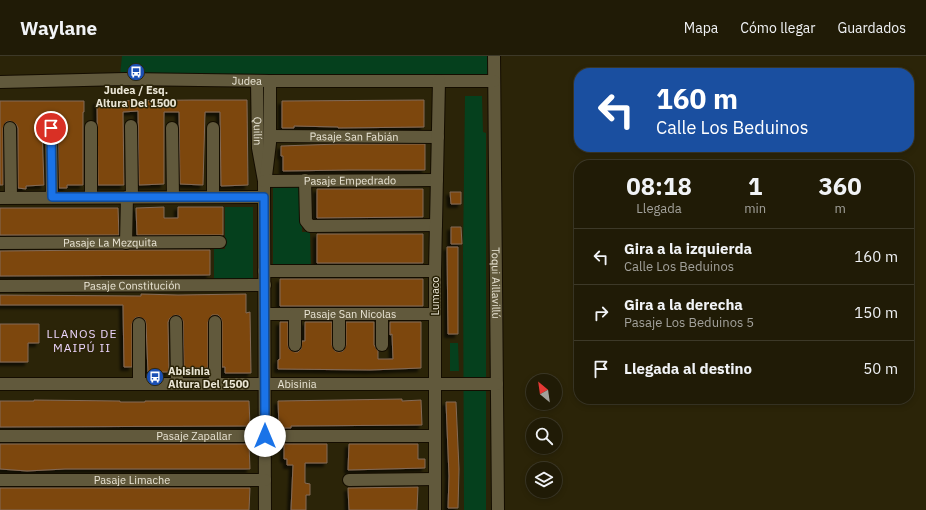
<!DOCTYPE html>
<html lang="es">
<meta charset="utf-8">
<style>
:root{--surface:#201b06;--page:#282410;--text:#f1f3f6;--muted:#a2a19b;--line:#3d3928}
body{margin:0;font-family:"IBM Plex Sans",sans-serif;background:var(--page);color:var(--text);height:100vh;display:flex;flex-direction:column;font-size:15px;white-space:nowrap}
*{box-sizing:border-box;margin:0}
p{font-size:13px;color:var(--muted)}
.icon{flex:none;width:22px;height:22px;fill:none;stroke:currentColor;stroke-width:2;stroke-linecap:round;stroke-linejoin:round}
.map{position:relative;flex:1;overflow:hidden}
.drawer{position:absolute;left:574px;top:104px;width:340px;height:244px;display:flex;flex-direction:column;background:var(--surface);border-radius:16px;box-shadow:0 2px 6px #0003,0 0 0 1px var(--line)}
.drawer>*{flex:none}
.banner{position:absolute;left:574px;top:12px;width:340px;height:84px;border-radius:16px;box-shadow:0 2px 6px #0003,0 0 0 1px var(--line);background:#1a4fa0;color:#fff;overflow:hidden}
.needle{width:26px;rotate:331deg}
.buttons{position:absolute;left:526px;top:318px;display:grid;gap:8px}
.buttons a{display:grid;place-items:center;width:36px;height:36px;border-radius:50%;background:var(--surface);box-shadow:0 2px 6px #0003,0 0 0 1px var(--line);font-size:20px}
.pin{position:absolute;display:grid;place-items:center;width:34px;height:34px;color:#fff;margin:-17px;border:2px solid #fff;border-radius:50%;box-shadow:0 1px 4px #0007}
.me{position:absolute;width:44px;margin:-22px;rotate:0deg;stroke-linejoin:round;filter:drop-shadow(0 0 3px #0008)}
.turn{display:flex;align-items:center;gap:14px;height:84px;padding:0 16px;font-size:18px}
.turn .icon{width:52px;height:52px;stroke-width:2.5}
.turn b{display:block;font-size:28px;line-height:34px}
.eta{display:flex;justify-content:space-evenly;align-items:center;height:68px;text-align:center}
.eta b{font-size:24px;font-weight:800;line-height:28px}
ul{padding:0;list-style:none}
li{display:flex;align-items:center;gap:12px;height:56px;padding:0 16px;border-top:1px solid var(--line)}
li div{flex:1}
li b{display:block;font-size:15px}
li em{font-style:normal}
header{display:flex;align-items:center;gap:24px;box-sizing:border-box;height:56px;padding:0 20px;background:var(--surface);border-bottom:1px solid var(--line)}
header strong{font-size:19px}
nav{display:flex;gap:22px;margin-inline-start:auto;font-size:14px}
.map>svg:first-child{display:block}
</style>
<header>
<strong>Waylane</strong>
<nav><a>Mapa</a><a>Cómo llegar</a><a>Guardados</a></nav>
</header>
<div class="map">
<svg width="926" height="454" viewBox="0 0 926 454">
<defs>
<filter id="shadow"><feDropShadow dx="-3.5" dy="3.5" stdDeviation="1" flood-color="#0009"/></filter>
</defs>
<rect width="100%" height="100%" fill="#2b2408"/>
<path fill="#05401d" d="M122 0H492V18L120 19Z
M465 40H482L483 76 486 77V454H464L463 196Z
M302 128V176H310L311 212H273V129Z
M225 151H253V226L214 227V193H225Z
M450 287H458L459 315H450Z"/>
<path fill="#7d4710" stroke="#836a56" filter="url(#shadow)" d="M192 44H247L248 129 221 130 220 56H205L203 129 180 128 179 56H164V128L139 129 138 55 123 56 124 129H98L97 45Z
M424 44V71L338 72V71L294 70V72H282V45Z
M0 45H84V56H83V129H67V132H59L58 72 55 66 50 65 45 68 44 73H42L44 129 26 130V133L18 132V72L16 68 10 65 6 66 3 72V129H0Z
M338 88H425V114H350L283 115V100H281V90Z
M317 133H423V161L317 162Z
M450 136H461V148H451Z
M164 151V162H178V151H223V179H137L136 152Z
M0 152H118L119 179H0Z
M451 171H461L462 188H451Z
M317 178H423V207H317Z
M447 191H458V278H448Z
M99 194H210V219L0 220V195Z
M280 223H423V250H280Z
M141 238 178 239 246 238V257L250 256 251 317H225V311H222V266L221 262 218 259H212L208 266V312H184L183 265 180 260 175 259 170 262 168 266 169 316H148L146 268 145 264 139 261 135 262 132 268V311H124L123 249H0V239L141 240Z
M280 266H288V289L289 293 295 296H298L301 293 302 285H305V266H332V289L335 295 339 296 343 295 346 289V266H374V289L378 295V303H393L392 278 390 279V266H421V312L370 314 278 313V304L280 303Z
M0 268H39V287H28V306H0Z
M402 343V345L421 344 422 369 291 370V372H284V371H279L278 345Z
M34 344 120 345V346H145V345H249L250 370 0 371V345H34Z
M446 346H456L459 413 458 452H448L449 420Z
M0 388H249L250 413H65L27 415 0 413Z
M284 388H327V407H305V427L310 428V439H306V454H291L293 409H287V403H284Z
M349 388H418V403H425V412L348 414Z
M418 431 417 454H349L348 432Z
M0 432H250L249 454H0Z"/>
<g fill="none" stroke-linecap="round" stroke-linejoin="round">
<defs>
<g id="minor">
<path id="s1" d="M494 0 498 454"/>
<path id="s2" d="M257 25 258 92 264 125 265 454"/>
<path id="s3" d="M0 26 125 23 270 25H494"/>
<path d="M131 70 132 141"/>
<path d="M91 71V141"/>
<path d="M10 72 11 141"/>
<path d="M51 72 52 141"/>
<path d="M172 72 173 141"/>
<path d="M213 72V141"/>
<path id="s4" d="M270 80 438 81"/>
<path d="M266 120 270 87V25"/>
<path d="M305 124 306 165 310 170 436 169"/>
<path id="s5" d="M264 125 437 124"/>
<path d="M0 142 264 141"/>
<path id="s6" d="M0 187 220 186"/>
<path d="M126 187 127 141"/>
<path d="M264 215H435"/>
<path id="s7" d="M0 230 265 229"/>
<path id="s8" d="M265 258H435"/>
<path d="M295 258V289"/>
<path d="M382 258V289"/>
<path d="M176 266 177 328"/>
<path d="M215 266V328"/>
<path d="M139 268V328"/>
<path d="M339 289V258"/>
<path id="s9" d="M0 328H497"/>
<path id="s10" d="M0 380H435"/>
<path id="s11" d="M0 424H265"/>
<path d="M349 424 435 423"/>
<path d="M435 454V215L439 25"/>
</g>
</defs>
<use href="#minor" stroke="#140d00" stroke-width="14"/>
<use href="#minor" stroke="#61593c" stroke-width="12"/>
</g>
<g fill="none" stroke-linecap="round" stroke-linejoin="round">
<defs>
<path id="route" d="M51 72 52 141H264L265 380"/>
</defs>
<use href="#route" stroke="#114b97" stroke-width="10"/>
<use href="#route" stroke="#1a73e8" stroke-width="7"/>
</g>
<defs>
<symbol id="bus-disc" viewBox="-11 -11 22 22"><circle r="9.5" fill="#1a4fb4" stroke="#2b2408"/><path d="M-5-6H5V4H4V6H2V4H-2V6H-4V4H-5ZM-3.5-4V0h7V-4ZM-3.5 1.2v1.5H-2V1.2ZM2 1.2v1.5H3.5V1.2Z" fill="#fff"/></symbol>
</defs>
<g fill-rule="evenodd">
<use href="#bus-disc" x="126" y="6" width="20" height="20"/>
<use href="#bus-disc" x="145" y="311" width="20" height="20"/>
</g>
<g text-anchor="middle" dominant-baseline="central" stroke-width="3" stroke-linejoin="round" paint-order="stroke">
<g font-size="11" fill="#eae5d5" stroke="#2b2408">
<text stroke="none"><textPath href="#s3" startOffset="247">Judea</textPath></text>
<text stroke="none"><textPath href="#s2" startOffset="50">Quilín</textPath></text>
<text stroke="none"><textPath href="#s4" startOffset="84">Pasaje San Fabián</textPath></text>
<text stroke="none"><textPath href="#s5" startOffset="86">Pasaje Empedrado</textPath></text>
<text stroke="none"><textPath href="#s6" startOffset="110">Pasaje La Mezquita</textPath></text>
<text stroke="none"><textPath href="#s1" startOffset="227">Toqui Aillavillú</textPath></text>
<text stroke="none"><textPath href="#s7" startOffset="132">Pasaje Constitución</textPath></text>
<text transform="translate(435 240) rotate(-90)">Lumaco</text>
<text stroke="none"><textPath href="#s8" startOffset="85">Pasaje San Nicolas</textPath></text>
<text stroke="none"><textPath href="#s9" startOffset="297">Abisinia</textPath></text>
<text stroke="none"><textPath href="#s10" startOffset="194">Pasaje Zapallar</textPath></text>
<text stroke="none"><textPath href="#s11" startOffset="132">Pasaje Limache</textPath></text>
</g>
<g font-size="11" font-weight="bold" fill="#eae5d5" stroke="#2b2408">
<text x="136" y="34">Judea / Esq.<tspan x="136" dy="13">Altura Del 1500</tspan></text>
<text x="168" y="315" text-anchor="start">Abisinia<tspan x="168" dy="13">Altura Del 1500</tspan></text>
</g>
<g font-size="12" letter-spacing="1" fill="#ecd5fd" stroke="#2b2408">
<text x="82" y="277">LLANOS DE<tspan x="82" dy="14">MAIPÚ II</tspan></text>
</g>
</g>
</svg>
<div class="buttons">
<a><svg class="needle" viewBox="-14 -14 28 28"><path d="M0-13l5 13h-10z" fill="#e53935"/><path d="M0 13l5-13h-10z" fill="#a2a19b"/></svg></a>
<a><svg class="icon" aria-label="search" viewBox="0 0 24 24"><circle cx="10" cy="10" r="6"/><path d="M15 15l6 6"/></svg></a>
<a><svg class="icon" aria-label="layers" viewBox="0 0 24 24"><path d="M12 4l9 5-9 5-9-5zM3 14l9 5 9-5"/></svg></a>
</div>
<div class="pin" style="left:51px;top:72px;background:#d93025"><svg class="icon" aria-label="arrive" viewBox="0 0 24 24"><path d="M6 21V4h12l-3 4 3 4H6"/></svg></div>
<svg class="me" style="left:265px;top:380px" viewBox="-20 -20 40 40"><circle r="19" fill="#fff"/><path d="M0-13L10 11 0 6-10 11z" fill="#1a73e8"/></svg>
<div class="banner">
<div class="turn"><svg class="icon" aria-label="left" viewBox="0 0 24 24"><path d="M17 20v-9H6M10 6l-5 5 5 5"/></svg><div><b>160 m</b>Calle Los Beduinos</div></div>
</div>
<section class="drawer">
<div class="eta">
<div><b>08:18</b><p>Llegada</p></div>
<div><b>1</b><p>min</p></div>
<div><b>360</b><p>m</p></div>
</div>
<ul>
<li><svg class="icon" aria-label="left" viewBox="0 0 24 24"><path d="M17 20v-9H6M10 6l-5 5 5 5"/></svg><div><b>Gira a la izquierda</b><p>Calle Los Beduinos</p></div><em>160 m</em></li>
<li><svg class="icon" aria-label="right" viewBox="0 0 24 24"><path d="M7 20v-9h11M14 6l5 5-5 5"/></svg><div><b>Gira a la derecha</b><p>Pasaje Los Beduinos 5</p></div><em>150 m</em></li>
<li><svg class="icon" aria-label="arrive" viewBox="0 0 24 24"><path d="M6 21V4h12l-3 4 3 4H6"/></svg><div><b>Llegada al destino</b></div><em>50 m</em></li>
</ul>
</section>
</div>
